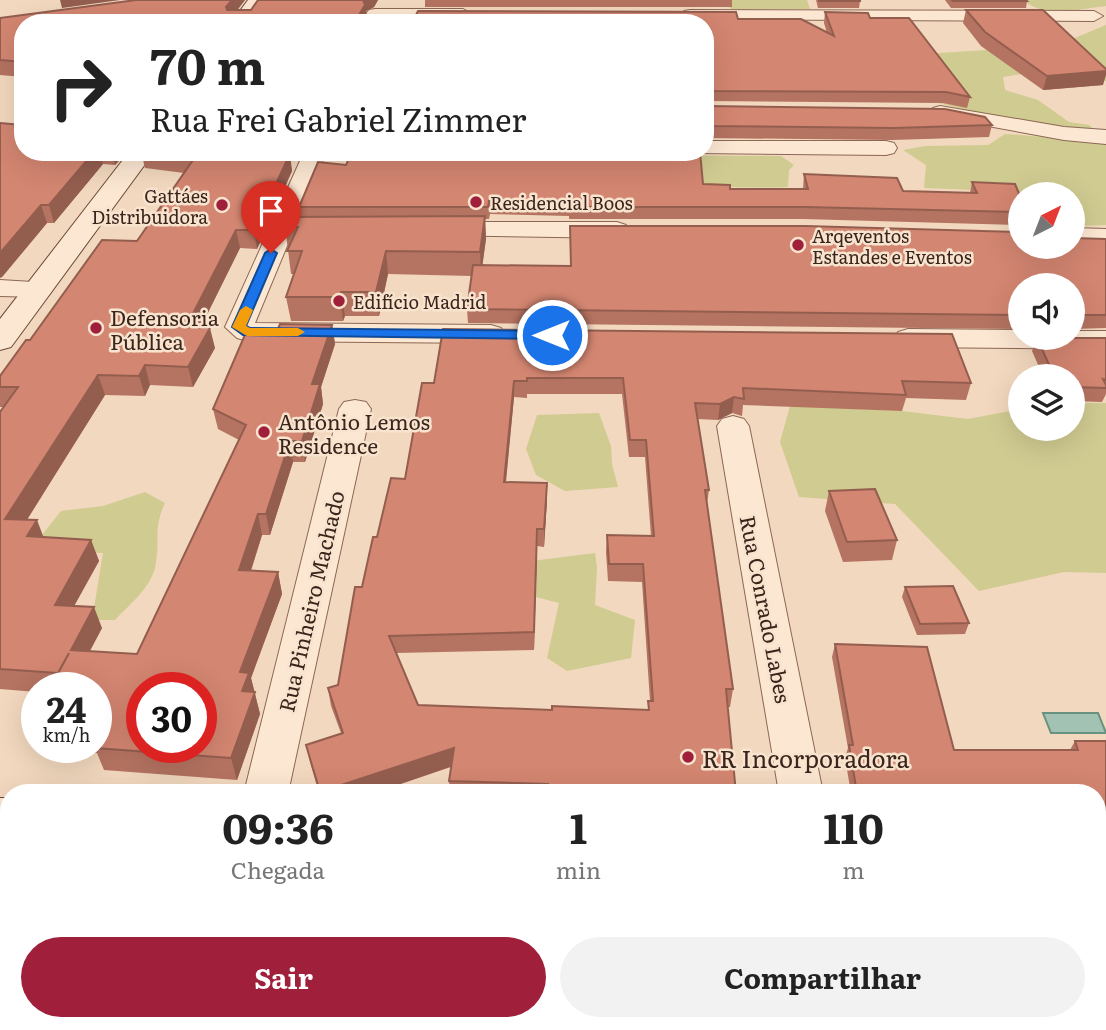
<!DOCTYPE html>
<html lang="pt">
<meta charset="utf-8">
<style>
:root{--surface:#fff;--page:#f2f2f2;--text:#222;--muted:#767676;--accent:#a0203b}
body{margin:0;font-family:Literata,serif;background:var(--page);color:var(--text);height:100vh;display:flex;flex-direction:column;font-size:26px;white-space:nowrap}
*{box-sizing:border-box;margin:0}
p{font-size:23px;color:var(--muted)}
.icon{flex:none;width:38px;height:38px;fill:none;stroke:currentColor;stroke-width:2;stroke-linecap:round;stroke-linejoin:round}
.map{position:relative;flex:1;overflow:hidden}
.panel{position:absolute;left:0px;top:784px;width:1106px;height:247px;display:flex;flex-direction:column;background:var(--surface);border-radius:28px 28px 0 0;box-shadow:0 7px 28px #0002}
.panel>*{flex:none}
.top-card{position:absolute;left:14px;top:14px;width:700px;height:147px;border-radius:28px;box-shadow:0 7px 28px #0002;background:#fff;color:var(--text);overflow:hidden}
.needle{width:46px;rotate:42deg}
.controls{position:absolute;left:1008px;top:182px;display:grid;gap:14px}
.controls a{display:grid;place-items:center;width:77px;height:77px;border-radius:50%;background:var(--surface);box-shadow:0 7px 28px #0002;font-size:35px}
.speed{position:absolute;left:21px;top:672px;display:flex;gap:14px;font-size:35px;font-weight:700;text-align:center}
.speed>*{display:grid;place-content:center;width:91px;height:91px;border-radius:50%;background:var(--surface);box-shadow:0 7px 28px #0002;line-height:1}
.speed small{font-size:18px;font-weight:400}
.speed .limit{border:10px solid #d22;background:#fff;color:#111}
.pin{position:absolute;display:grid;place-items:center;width:60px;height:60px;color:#fff;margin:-72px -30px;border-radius:50% 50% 50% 0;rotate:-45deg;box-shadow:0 0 7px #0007}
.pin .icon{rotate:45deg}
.me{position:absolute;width:77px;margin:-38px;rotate:270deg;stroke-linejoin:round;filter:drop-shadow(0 0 5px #0008)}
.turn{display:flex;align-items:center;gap:24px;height:147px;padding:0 21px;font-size:32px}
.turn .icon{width:91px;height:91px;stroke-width:2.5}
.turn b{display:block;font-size:49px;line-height:60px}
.eta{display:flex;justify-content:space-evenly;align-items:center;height:119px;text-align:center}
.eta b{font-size:42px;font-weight:700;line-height:49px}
.button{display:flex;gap:14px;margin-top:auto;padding:14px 21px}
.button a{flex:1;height:80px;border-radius:42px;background:var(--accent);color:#fff;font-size:28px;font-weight:700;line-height:80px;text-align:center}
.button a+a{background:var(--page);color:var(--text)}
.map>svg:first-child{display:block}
</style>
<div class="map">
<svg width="1106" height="1030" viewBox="0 0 1106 1030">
<rect width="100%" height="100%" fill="#f2d8be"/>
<path fill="#d0cb91" d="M715 0H807L810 9H732Z
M1023 0H1106V6C1078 9 1046 19 1023 0Z
M1106 25V81L1047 70 1003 77 1005 90 1038 100 1069 122 1089 125 1096 131C1033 124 972 114 911 95L924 54 987 50 1041 52Z
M1005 134 1106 142V225L1073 226V194L924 188 926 165 903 150 925 146 988 145Z
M637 155 781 156 794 165 789 170 788 187C743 189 699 185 654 186Z
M1073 403H1106V573L1064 572 979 591 895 504 799 497 780 442 790 406 902 411 968 419 1020 409V429H1073Z
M599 413 611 446 612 464 618 487 565 491 536 475 526 449 537 415Z
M145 492 165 503C153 529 160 537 156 562 154 585 130 604 115 620H92L103 553 68 552 35 544 61 511 103 506Z
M595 553 597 567 595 605 635 620 631 658 567 671 547 658 559 603 497 587 507 564Z"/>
<path fill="#a2c3b3" stroke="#68917f" stroke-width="2" d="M1043 713H1098L1106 733H1051Z"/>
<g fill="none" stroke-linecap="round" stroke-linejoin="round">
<defs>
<path id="street" d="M375 9H463L472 14 463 19 369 18 366 14 369 10Z
M690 10 1094 11 1103 16 1094 21 684 19 681 15 684 11Z
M940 106 1064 127 1106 130V144L1064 140 933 116 930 112 933 108Z
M705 141H886L894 143 897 148 894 153 886 155 697 153 705 152Z
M304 152H326L255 323 491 325 501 328 505 334 501 340 491 343 247 341 237 338 225 327Z
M439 222H617L626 225 630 230 626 235 617 238 430 235 426 230 430 225Z
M1073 228 1106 229V245L1073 244Z
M0 280 49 283 53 289 49 295 39 297 0 296Z
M908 329 1020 330V338H1073V331H1106V349L908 347 898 344 894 338 898 332Z
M355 400 366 402 371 409 288 793H244L339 409 344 402Z
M733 416 744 419 749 426 823 793H779L717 426 722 419Z"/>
<path id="secondary" d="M248 0H267L251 23H231Z
M129 152H154L11 347 0 350V319Z
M0 798H9V841L0 840Z
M1097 868 1106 869V917L1097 916Z"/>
</defs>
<use href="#street" stroke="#8c6755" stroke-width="2"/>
<use href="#secondary" stroke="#6d4839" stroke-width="2"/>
<use href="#street" fill="#fce7d2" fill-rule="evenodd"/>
<use href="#secondary" fill="#fce7d2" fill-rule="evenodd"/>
</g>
<path fill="#b57361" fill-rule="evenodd" d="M245 0 237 10H251L258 0H378L374 7 366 11 367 19 365 23H23V77L0 75V18Z
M425 0H732V7H425Z
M816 0H860V1L859 8H818Z
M945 0H1026L1027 1 1026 8H951Z
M966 10 1103 85 1043 90 981 46 963 23Z
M825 12 870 18 970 97 967 108 943 103 705 101V23L738 19 827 33 824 23Z
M705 106 992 125 989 137 892 140 705 138Z
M23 152H127L115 165 103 164 54 223H47L2 277Z
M141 152H290L289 154 292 171 257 249 240 248 200 328 215 348 193 387 150 385 145 396 105 395 27 520 44 537 91 540 99 561 74 606 102 628 90 651 137 654 239 440 218 429 213 409 277 331 332 325 335 344 321 387 323 404 305 462H293L270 535H262L251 571 278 572 282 594 251 678 260 714 237 780 104 770 97 753 39 749 38 747H96V688H37V692L0 689V412L4 407H0V376L30 340 137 241 184 173 145 168Z
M346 165 703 184 730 189H803L804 174 903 191 970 193 972 182 1020 196V225L803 219H569V216L490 214 489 219H485L486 239 482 266H570L1020 247 1106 239V328L1073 329V285H1020V329L468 323 467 309 472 276 388 274 379 316H345L343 321H291L286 297 294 274H291L285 226 301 217 299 207Z
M443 329 971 383 966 400 906 398 902 411 743 405 742 416 732 413 718 420 697 419 709 490 707 503 733 689 730 707H728L736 793H450L449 781 451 767 374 793H319L310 762 306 745 341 733 331 706 328 688 338 685 362 587 377 537 405 479 434 383ZM527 394H622L629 457H645L651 536 607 535 606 552 608 581 642 582 650 701H648V710H552L418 705 396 653 534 650 537 546 544 547 547 500 506 482 514 397 527 398Z
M1037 338H1106V394L1102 402 1073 401V376H1043L1032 351Z
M829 491 897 540 892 560 843 562 825 511Z
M905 587 969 623 965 634 917 635 902 597Z
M835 644 954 750H1070L1075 741H1106V827H1097V793H851L845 758 848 748 832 657Z
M37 713V745L29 728Z
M0 931H9V1022H223L221 1030H0Z
M353 1022H950L952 1030H430Z"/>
<path fill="#945e4f" d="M60 0H120L62 8Z
M232 0H245L229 21 226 7Z
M363 0H378L374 7 366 11 367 19 365 23H354Z
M1106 71V75L1103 85 1043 90 1047 76Z
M94 152H100L103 164 54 223 49 205Z
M112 152H127L115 165Z
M290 154 292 171 257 249 254 230Z
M41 205 47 223 2 277 0 278V253Z
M485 216 486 239 481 276 480 252Z
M236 230 240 248 191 347 186 327Z
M386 251 388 274 379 316 376 292Z
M341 292 345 316 343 321 340 297Z
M332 325 335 344 321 387 323 404 305 462 302 441 312 384Z
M210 328 215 348 193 387 188 367Z
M145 365 150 385 145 396 139 376Z
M98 375 105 395 14 540 5 519Z
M514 381V397L504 499V482Z
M734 397 732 413 718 420 720 404Z
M290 441 293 462 270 535 266 514Z
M547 483V500L544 547V529Z
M258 514 262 535 244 591 239 570Z
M37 520 45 541 27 536Z
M537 529V546L534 650V632Z
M91 540 99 561 63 626 55 605Z
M278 572 282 594 251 678 260 714 237 780 231 758 242 691 240 672Z
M94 607 102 628 79 671 71 650Z
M454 748 455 765 374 793H320Z
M213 1022H223L221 1030H211Z"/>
<path fill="#d38671" stroke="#945e4f" stroke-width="2" fill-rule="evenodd" d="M136 0H232L226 7 227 10H251L258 0H363L365 5 354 23H23V62L0 60V18Z
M819 0H860V1H819Z
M952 0H1026L1027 1H953Z
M966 10H1043L1106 69V71L1047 76 985 32Z
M418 11 736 12 738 19H801L834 36 825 12 868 13 870 18H909L970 97 946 92 705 91V23H412Z
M705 106 945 109 985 117 992 125 894 128 705 126Z
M0 123 22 125 23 124V152H94L49 205H41L0 253Z
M150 152H278L290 154 254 230H236L186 327 210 328 188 367 145 365 139 376 98 375 5 519 37 520 27 536 91 540 55 605 94 607 71 650 137 654 246 425 213 409 247 330 277 331 280 324 332 325 312 384H320L302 441H290L266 514H258L239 570 278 572 240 672 249 673 242 691 255 692 231 758 95 748 102 733H96V688H50L69 653 58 673 0 669V412L18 387H0V376L26 340H30L102 240 137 241 195 157ZM142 688H201V747H142Z
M352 152H700L703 184 730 185V189H808L804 174 897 178 903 191 977 193 972 182 1015 184 1020 196V212L805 207H569V204L489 201 488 207H299L318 162 346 165Z
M485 216 480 252 386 251 376 292H341L340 297H286L302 251H287L298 227 285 226 289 217Z
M570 226H805L1020 232V247H1073V238L1106 239V315H1078L1075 322H1073V285H1020V315L467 309 473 265 571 266Z
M443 329 952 334 971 383 902 381 906 395 743 388 744 399 734 397 720 404 695 403 709 490H705L733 689H726L736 793H548V784L449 781 454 748 320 792 306 745 343 733 328 688 338 685 355 587H362L373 537H377L391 478 405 479 422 383H434ZM527 378H623L630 440H646L654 536 607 535 609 564H643L653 701H648L649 710 552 706V710L418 705 389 636 534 632 537 529H544L547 483 504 482 514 381H527Z
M1037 338H1106V380L1103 379 1106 385V388L1073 387V376H1054Z
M875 489 897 540 847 542 829 491Z
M953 586 969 623 920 624 905 587Z
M835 644 927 647 954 750H1078L1075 741H1106V814H1097V793H857L849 745H853Z
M37 713V729L29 728Z
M0 931H9V1020H0Z
M71 1022H213L211 1030H99L101 1023Z
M559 1022H748L749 1030H651L609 1027V1024Z
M762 1022H950L952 1030H866V1028Z"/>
<path fill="#1a73e8" stroke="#114b97" stroke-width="2" d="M271 249 277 253 246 326 250 328 552 331 559 335 552 339 243 335 232 327 265 253Z"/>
<path fill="#f59e0b" d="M246 306 253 310 246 326 250 328H298L305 332 298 336H247L232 327 240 310Z"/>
<g fill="#a0203b" stroke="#f8e4ce" stroke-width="2.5">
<circle cx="476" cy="202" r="7"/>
<circle cx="222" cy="205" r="7"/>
<circle cx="798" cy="245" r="7"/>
<circle cx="339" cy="301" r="7"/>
<circle cx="96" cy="328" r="7"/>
<circle cx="264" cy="432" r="7"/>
<circle cx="688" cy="757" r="7"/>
</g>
<g text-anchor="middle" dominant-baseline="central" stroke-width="5" stroke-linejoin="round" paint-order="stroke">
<g font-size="18" fill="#3a241b" stroke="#f8e4ce" text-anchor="start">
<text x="208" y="195" text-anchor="end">Gattáes<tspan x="208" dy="21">Distribuidora</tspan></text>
<text x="490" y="202">Residencial Boos</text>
<text x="812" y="235">Arqeventos<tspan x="812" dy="21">Estandes e Eventos</tspan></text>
<text x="353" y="301">Edifício Madrid</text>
</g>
<g font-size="21" fill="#3a241b" stroke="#f8e4ce" text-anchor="start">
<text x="110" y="316">Defensoria<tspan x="110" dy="24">Pública</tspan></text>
<text x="278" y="420">Antônio Lemos<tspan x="278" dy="24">Residence</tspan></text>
</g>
<g font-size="21" fill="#3a241b" stroke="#f8e4ce">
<text transform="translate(310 601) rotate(-77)">Rua Pinheiro Machado</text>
<text transform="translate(767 609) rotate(79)">Rua Conrado Labes</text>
</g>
<g font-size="24" fill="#3a241b" stroke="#f8e4ce" text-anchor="start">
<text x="702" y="757">RR Incorporadora</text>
</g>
</g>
</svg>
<div class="controls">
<a><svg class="needle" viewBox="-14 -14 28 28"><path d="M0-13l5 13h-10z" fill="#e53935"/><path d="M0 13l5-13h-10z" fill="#767676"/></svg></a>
<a><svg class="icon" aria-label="sound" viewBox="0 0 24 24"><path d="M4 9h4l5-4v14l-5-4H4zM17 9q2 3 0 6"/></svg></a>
<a><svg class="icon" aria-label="layers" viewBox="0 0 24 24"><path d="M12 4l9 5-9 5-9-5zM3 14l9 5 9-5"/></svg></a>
</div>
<div class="speed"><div>24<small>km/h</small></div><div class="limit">30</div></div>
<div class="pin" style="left:271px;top:253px;background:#d93025"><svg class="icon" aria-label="arrive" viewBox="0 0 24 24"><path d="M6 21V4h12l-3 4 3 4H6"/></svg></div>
<svg class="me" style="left:552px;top:335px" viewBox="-20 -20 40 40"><circle r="17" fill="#1a73e8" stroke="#fff" stroke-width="3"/><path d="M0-11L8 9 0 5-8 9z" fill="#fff"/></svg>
<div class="top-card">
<div class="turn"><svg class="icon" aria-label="right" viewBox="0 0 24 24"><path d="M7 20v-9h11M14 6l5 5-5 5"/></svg><div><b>70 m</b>Rua Frei Gabriel Zimmer</div></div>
</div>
<section class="panel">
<div class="eta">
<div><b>09:36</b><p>Chegada</p></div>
<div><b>1</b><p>min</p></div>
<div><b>110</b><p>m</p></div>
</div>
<div class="button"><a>Sair</a><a>Compartilhar</a></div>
</section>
</div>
